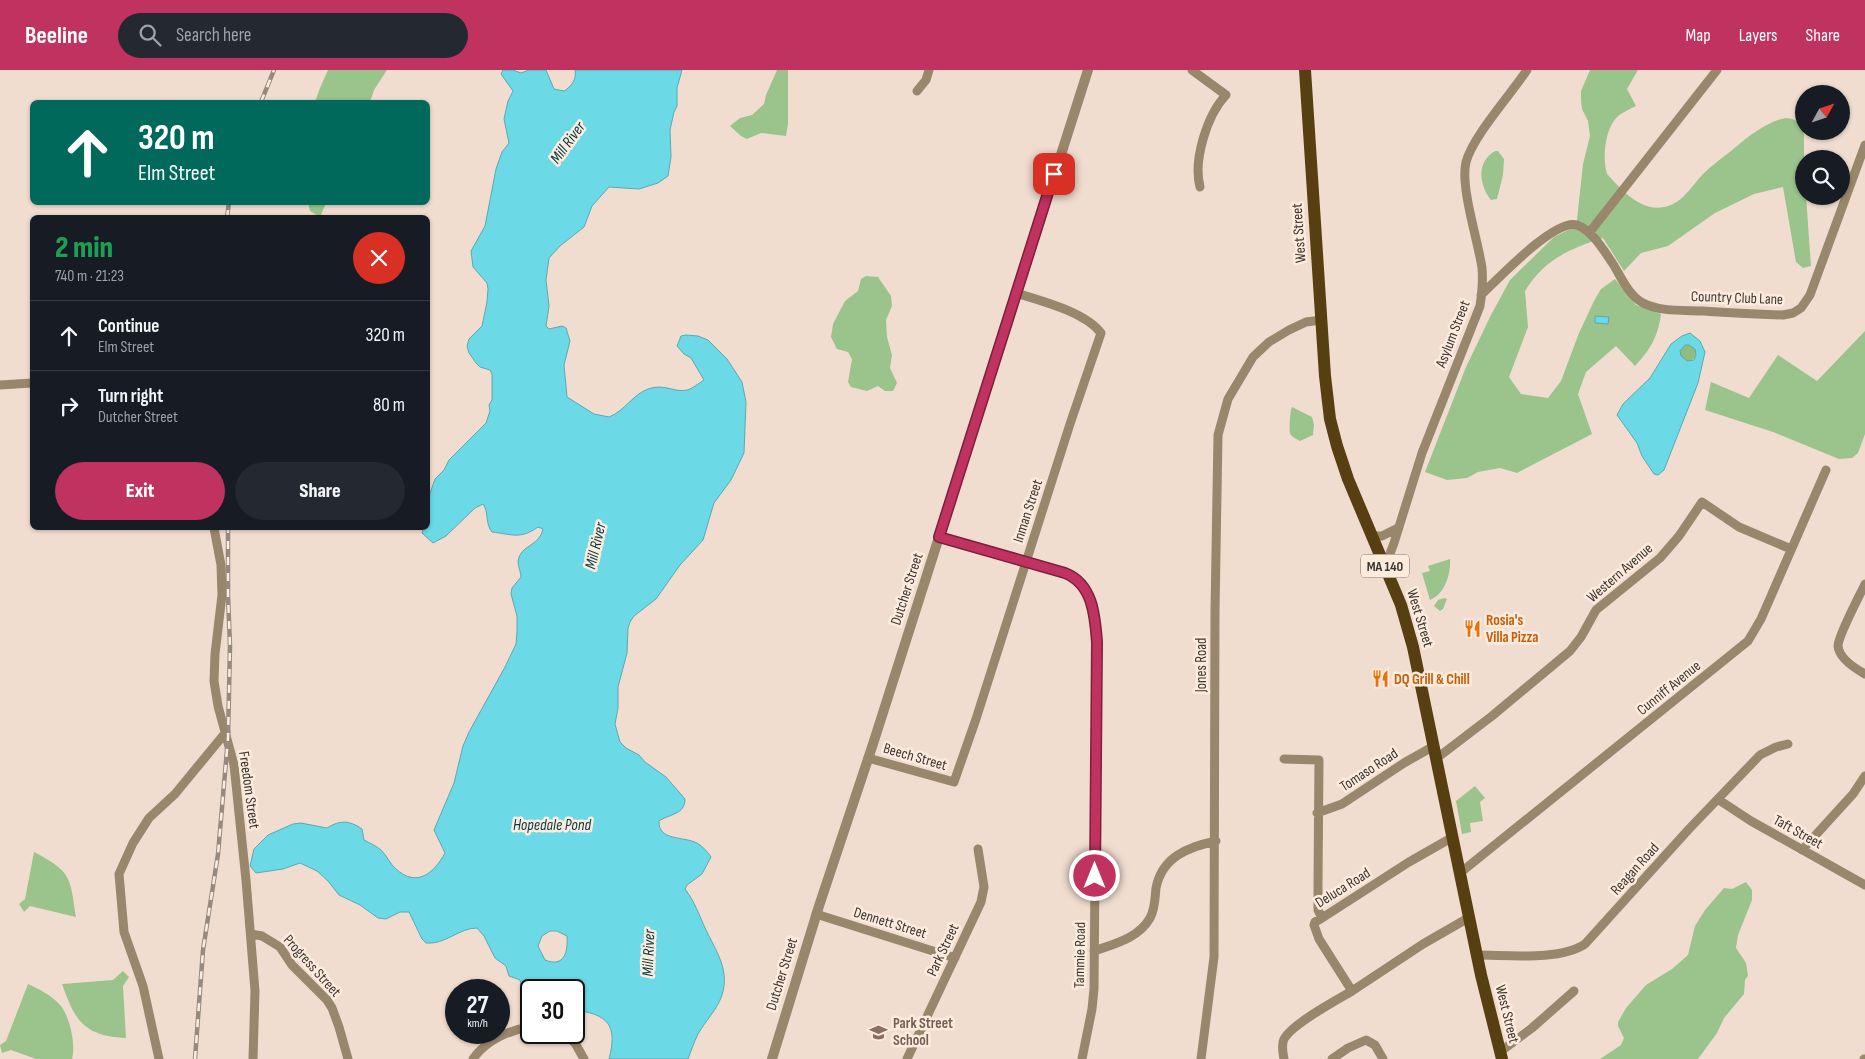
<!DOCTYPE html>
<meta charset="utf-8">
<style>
:root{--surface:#171b24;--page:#242831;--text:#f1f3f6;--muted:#9ea1a6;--line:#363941;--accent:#c03260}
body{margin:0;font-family:"Sofia Sans Condensed",sans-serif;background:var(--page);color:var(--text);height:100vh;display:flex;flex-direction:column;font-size:19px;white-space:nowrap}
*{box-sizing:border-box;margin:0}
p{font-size:16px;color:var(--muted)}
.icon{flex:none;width:28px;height:28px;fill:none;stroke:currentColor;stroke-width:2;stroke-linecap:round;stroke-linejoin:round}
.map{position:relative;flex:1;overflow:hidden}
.drawer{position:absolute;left:30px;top:145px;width:400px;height:315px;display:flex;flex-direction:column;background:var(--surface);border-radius:8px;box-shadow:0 1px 4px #0004}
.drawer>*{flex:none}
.top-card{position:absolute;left:30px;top:30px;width:400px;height:105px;border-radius:8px;box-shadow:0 1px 4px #0004;background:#00695c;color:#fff;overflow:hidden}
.needle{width:32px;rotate:50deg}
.buttons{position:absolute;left:1795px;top:15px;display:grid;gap:10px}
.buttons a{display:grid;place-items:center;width:55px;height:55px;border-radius:50%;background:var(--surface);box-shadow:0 1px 4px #0004;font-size:25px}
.speed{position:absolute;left:445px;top:909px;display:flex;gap:10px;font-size:25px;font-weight:700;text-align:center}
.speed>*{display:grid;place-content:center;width:65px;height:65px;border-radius:50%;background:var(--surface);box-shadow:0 1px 4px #0004;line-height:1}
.speed small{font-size:12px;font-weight:400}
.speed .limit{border:2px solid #111;border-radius:8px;background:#fff;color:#111}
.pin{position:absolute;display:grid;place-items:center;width:42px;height:42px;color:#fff;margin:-21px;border-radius:10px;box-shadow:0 2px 8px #0006}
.me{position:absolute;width:55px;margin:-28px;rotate:0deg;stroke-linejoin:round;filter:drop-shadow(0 0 4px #0008)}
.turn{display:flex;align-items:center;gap:18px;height:105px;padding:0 25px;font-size:22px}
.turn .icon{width:65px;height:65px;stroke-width:2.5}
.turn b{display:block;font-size:35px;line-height:42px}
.round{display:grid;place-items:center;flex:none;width:52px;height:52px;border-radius:26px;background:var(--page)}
.summary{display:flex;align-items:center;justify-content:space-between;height:85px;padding:0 25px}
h1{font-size:30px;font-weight:800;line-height:38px;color:#1e9e55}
.action{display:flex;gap:10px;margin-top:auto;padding:10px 25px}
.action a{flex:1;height:58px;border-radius:30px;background:var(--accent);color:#fff;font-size:20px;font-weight:800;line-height:58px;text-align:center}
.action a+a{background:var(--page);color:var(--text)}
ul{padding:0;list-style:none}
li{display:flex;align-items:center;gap:15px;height:70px;padding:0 25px;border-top:1px solid var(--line)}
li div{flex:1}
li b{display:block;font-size:19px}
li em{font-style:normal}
header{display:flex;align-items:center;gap:30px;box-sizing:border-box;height:70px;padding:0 25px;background:var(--accent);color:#fff}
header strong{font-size:24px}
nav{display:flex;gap:28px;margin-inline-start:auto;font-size:18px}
.search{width:350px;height:45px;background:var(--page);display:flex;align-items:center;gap:12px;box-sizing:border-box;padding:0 18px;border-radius:28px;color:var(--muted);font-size:19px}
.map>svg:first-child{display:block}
</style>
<header>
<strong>Beeline</strong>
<div class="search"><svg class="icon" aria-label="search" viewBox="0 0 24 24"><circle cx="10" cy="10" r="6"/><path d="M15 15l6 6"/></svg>Search here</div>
<nav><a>Map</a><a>Layers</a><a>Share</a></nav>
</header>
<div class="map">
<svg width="1865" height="989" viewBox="0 0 1865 989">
<rect width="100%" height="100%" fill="#f0ddd0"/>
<path fill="#9bc38c" d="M328 0H387L374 20 370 32H315L320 18Z
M777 0H788V54L786 66 761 63 747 69 741 66 730 56 740 48 752 45 764 34 766 25Z
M1590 0H1638L1627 19 1636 36C1630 39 1623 42 1618 46 1605 58 1602 87 1607 104 1621 119 1640 142 1664 137 1671 136 1679 131 1684 126 1691 119 1697 110 1704 103 1712 95 1722 88 1731 81 1746 68 1796 25 1804 65V126H1806L1811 196 1803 198 1796 192 1783 117 1754 124 1715 143 1668 176 1641 183 1624 201 1603 168C1569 179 1545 189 1525 221L1528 257 1509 307 1521 324 1548 328 1561 311 1579 263 1594 231 1601 219 1615 209 1636 235 1661 244C1658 267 1650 280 1635 296L1616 276 1586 302 1578 324 1592 364 1517 403 1500 398 1478 402 1467 408 1447 410 1425 402 1466 297 1491 245 1510 210 1554 167 1570 159H1576L1583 94 1590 66 1588 51 1582 39 1581 31V21Z
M1495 81H1498L1504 89 1503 105 1497 129 1491 130C1479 115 1476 92 1495 81Z
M308 133H326L320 147 310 141Z
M866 206 878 207 891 226 892 236 886 250 887 267 892 285 890 298 897 313 893 321H885L878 316 867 321 851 317 848 312 852 289 848 282 837 279 831 267 833 254 845 231 858 221 861 209Z
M1865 261V364L1858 383 1852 388 1839 389 1773 362 1705 340 1711 312 1749 328 1778 285 1817 311Z
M1292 337 1312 347 1314 355 1313 365 1300 371C1297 369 1291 367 1290 363 1289 360 1290 340 1292 337Z
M1450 489C1451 504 1445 524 1430 530L1422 503 1430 501 1428 496Z
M1444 528 1447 529 1443 539 1440 541 1434 536 1438 530Z
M1475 716 1485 728 1480 732 1483 751 1470 753 1471 762 1462 764 1456 731Z
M34 782C72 802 70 807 76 847L30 836 24 842 19 834 25 829Z
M1746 812 1752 820V830L1738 865 1736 878 1746 893 1748 906 1745 910 1744 924 1724 948 1717 963 1698 989H1600L1621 975 1624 968 1618 956V952L1626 938 1646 915 1672 899 1688 885 1695 856 1705 840 1724 818 1732 819Z
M123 901 129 907 123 916 126 968C84 966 75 951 62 914L113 910Z
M28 914C39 919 53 926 61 936 70 948 76 975 72 989H36L11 980 2 983 0 975 6 971Z"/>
<path fill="#8ebd7d" d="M1680 283a8 8 0 1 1 16 0a8 8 0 1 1-16 0Z"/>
<path fill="#6bd9e6" stroke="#5da8b0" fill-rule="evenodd" d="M503 0H513L521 3 529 0H546L554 19 564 21C571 17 577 9 575 0H682L677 18V36L674 42 670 60 671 87 668 106 658 113 639 119 609 117 592 136 584 157 560 176 549 188 546 210 549 236 546 256 549 259 562 256 566 258 570 271 564 295 567 327 594 344 609 347C626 340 632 325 648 319 665 313 674 323 687 320 692 319 699 313 704 310L691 288 684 284 677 276 681 266 686 265 698 266 708 270 727 289 742 312 746 332 744 383 731 410 714 433 703 470 680 495 656 529 634 546 630 552 628 558 627 583 618 617V638L615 654 620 672 626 678 639 685 645 692 666 707 685 729C685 745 669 744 659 751 658 771 683 766 697 773 702 776 708 782 711 787L702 804 687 815 685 819C695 832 699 845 706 860 716 881 730 900 722 925 717 940 706 950 698 964 694 972 691 981 688 989H609C618 955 608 944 574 940V920H531V922H523L520 910 509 906 506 896 495 888 484 866 477 858C459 858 445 875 426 873L422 869 409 842H400L386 849 378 848 360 835 339 825 328 811 317 801 300 793 283 799 256 803 250 796 254 779 268 765 293 754 301 753 327 758C340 750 349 750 362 759L364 770C370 773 376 776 381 780 387 786 390 794 396 799 417 818 434 803 445 783L434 760 454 713 463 676 469 662 505 597 516 574 517 562V546L511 524 512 518 521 507C521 502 518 497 518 491 520 475 540 476 543 459L538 457C520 470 511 464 492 462 485 454 489 442 483 434L475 438 446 466 433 473 422 463 423 458H428V429L435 409 444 400 449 390 486 353 490 341 489 335 492 330V304L490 300 480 297 476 293 469 283 467 276 469 269 482 256 487 232 488 219 487 213 473 197 471 181 485 156 496 99 502 82 509 73 504 49 508 31 513 21 501 4ZM550 861H557L567 866C568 881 565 898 545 890L538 876 542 866Z
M1595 246 1609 247 1608 254 1595 253Z
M1690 263 1700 271 1705 282 1698 313 1664 400 1658 405 1654 404 1642 386 1637 373 1617 345 1623 334 1650 308 1671 274 1682 266ZM1685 275H1689L1695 279 1696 285 1694 290 1687 291 1681 286 1680 281Z"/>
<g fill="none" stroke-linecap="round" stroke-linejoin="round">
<path stroke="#99876b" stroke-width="9" d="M1192 0 1226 25C1207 45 1193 90 1200 117
M917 21 926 10 929 0
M1589 163 1717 0
M1481 225C1498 209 1555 148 1577 155 1593 161 1604 181 1613 194 1621 207 1629 226 1643 233 1660 242 1684 240 1703 241 1730 243 1756 244 1783 245L1793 243 1801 238 1810 225 1865 75
M0 315 32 313
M214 458 221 495 222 525 215 584 214 611 218 636 234 695 246 810 255 921 253 989
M1371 466H1382L1398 458
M939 467 1070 505C1094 520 1096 547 1097 572L1094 919 1092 939 1082 989
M1385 497 1394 473 1422 383 1480 236C1482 223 1483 210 1482 198 1478 170 1460 117 1466 92 1473 66 1511 24 1527 0
M1865 514C1860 525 1838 566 1838 576 1839 588 1856 599 1865 604
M868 688 954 712 976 649 1070 354 1101 263C1085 242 1042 231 1016 223
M1437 688 1492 646 1570 581 1581 567 1596 540 1660 488 1679 466 1702 432 1739 457 1791 479
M1284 689 1319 690 1318 813V840L1322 848
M1719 730 1751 751 1865 815
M1317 743 1342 734 1404 693 1434 676
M1453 767 1409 792 1322 848 1315 852 1314 855 1319 869 1352 921 1423 874 1470 847
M1802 780 1853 724 1865 706
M1460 803 1748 571 1761 549 1826 400
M816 844 955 888
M251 864 262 866 280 877 292 895 327 930 332 938 339 957 348 989
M1094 881C1114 874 1139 868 1150 848 1155 839 1155 828 1156 818 1162 787 1188 777 1216 771
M1477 885C1508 885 1560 891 1585 874L1689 759 1760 685 1776 677 1788 674
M562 962 575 973 584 989
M1500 982 1532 958 1574 921
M159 989 143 916 124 862 119 804 133 773 149 748 175 724 226 662
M473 989C486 970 509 960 531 957
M907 989 981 832 984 817 978 779
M1201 989 1214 887 1215 541 1218 365 1228 329 1253 287 1269 272 1289 260 1306 252 1321 250
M1284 989C1283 983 1281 975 1284 969 1292 954 1335 931 1352 921
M1332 989 1348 978 1366 970 1375 975 1383 989
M1864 989H1865"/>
<path stroke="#99876b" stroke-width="10" d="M772 989 819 836 873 674 1088 0"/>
<path stroke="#573f11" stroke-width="12" d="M1305 0 1325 306 1330 349 1337 376 1348 409 1401 535 1413 577 1481 905 1502 989"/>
<defs>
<path id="rail" d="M261 32 274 0
M227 148 229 132
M195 989 203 880 218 784 228 668 230 576 228 525V458"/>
</defs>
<use href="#rail" stroke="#968980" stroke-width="4.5"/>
<use href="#rail" stroke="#fdebde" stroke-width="2.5" stroke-dasharray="8" stroke-linecap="butt"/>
</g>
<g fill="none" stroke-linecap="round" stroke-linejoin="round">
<defs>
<path id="route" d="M1054 104 939 467 1065 503C1093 514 1095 546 1097 572L1095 806"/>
</defs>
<use href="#route" stroke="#7d203e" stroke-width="12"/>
<use href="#route" stroke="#c03260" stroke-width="9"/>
</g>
<defs>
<symbol id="restaurant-bare" viewBox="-9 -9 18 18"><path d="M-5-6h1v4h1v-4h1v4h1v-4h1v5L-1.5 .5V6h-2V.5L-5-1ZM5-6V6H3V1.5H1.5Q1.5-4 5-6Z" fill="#e8710a" stroke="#fdebde" stroke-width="2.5" paint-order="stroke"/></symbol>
<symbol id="school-bare" viewBox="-9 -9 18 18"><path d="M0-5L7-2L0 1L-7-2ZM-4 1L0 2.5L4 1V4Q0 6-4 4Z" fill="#8d6e63" stroke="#fdebde" stroke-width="2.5" paint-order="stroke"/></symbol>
</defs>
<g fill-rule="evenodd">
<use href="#restaurant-bare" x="1460" y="546" width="25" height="25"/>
<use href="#restaurant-bare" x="1368" y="596" width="25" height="25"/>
<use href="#school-bare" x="866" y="950" width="25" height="25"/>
</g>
<g text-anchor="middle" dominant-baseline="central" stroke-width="5" stroke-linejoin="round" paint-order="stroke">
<rect fill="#fdebde" stroke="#776c65" stroke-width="1" x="1361" y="484.5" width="48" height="23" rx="4"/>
<g font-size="14" font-weight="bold" fill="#3d3631">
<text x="1385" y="496">MA 140</text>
</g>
<g font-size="15" fill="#3d3631" stroke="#fdebde">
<text transform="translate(1299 163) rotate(-94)">West Street</text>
<text transform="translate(1737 228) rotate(2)">Country Club Lane</text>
<text transform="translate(1453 264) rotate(-69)">Asylum Street</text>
<text transform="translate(1028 441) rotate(-72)">Inman Street</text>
<text transform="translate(1620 503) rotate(-41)">Western Avenue</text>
<text transform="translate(907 519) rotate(-72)">Dutcher Street</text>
<text transform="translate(1420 548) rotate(73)">West Street</text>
<text transform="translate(1201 595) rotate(-90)">Jones Road</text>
<text transform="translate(1669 618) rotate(-39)">Cunniff Avenue</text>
<text transform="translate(915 687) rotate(16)">Beech Street</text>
<text transform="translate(1369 700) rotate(-33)">Tomaso Road</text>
<text transform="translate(249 720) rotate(82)">Freedom Street</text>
<text transform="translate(1798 762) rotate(29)">Taft Street</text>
<text transform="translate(1635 799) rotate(-48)">Reagan Road</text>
<text transform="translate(1343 818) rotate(-32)">Deluca Road</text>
<text transform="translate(890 853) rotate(17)">Dennett Street</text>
<text transform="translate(943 880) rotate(-65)">Park Street</text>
<text transform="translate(1080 885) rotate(-89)">Tammie Road</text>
<text transform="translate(312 896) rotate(48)">Progress Street</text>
<text transform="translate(782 904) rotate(-73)">Dutcher Street</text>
<text transform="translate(1507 944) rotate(76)">West Street</text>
</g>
<g font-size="15" font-weight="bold" fill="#c56008" stroke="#fdebde" text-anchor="start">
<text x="1486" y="550">Rosia's<tspan x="1486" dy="17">Villa Pizza</tspan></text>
<text x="1394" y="609">DQ Grill &amp; Chill</text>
</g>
<g font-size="15" font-weight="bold" fill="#785e54" stroke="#fdebde" text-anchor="start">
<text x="893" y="953">Park Street<tspan x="893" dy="17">School</tspan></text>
</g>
<g font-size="16" font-style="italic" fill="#043a40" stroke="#fdebde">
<text transform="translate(568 73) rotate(-54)">Mill River</text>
<text transform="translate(596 476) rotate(-77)">Mill River</text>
<text x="552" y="755">Hopedale Pond</text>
<text transform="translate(649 883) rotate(-88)">Mill River</text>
</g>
</g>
</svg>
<div class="buttons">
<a><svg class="needle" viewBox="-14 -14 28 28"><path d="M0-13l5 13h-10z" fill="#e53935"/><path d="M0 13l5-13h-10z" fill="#9ea1a6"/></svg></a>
<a><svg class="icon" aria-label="search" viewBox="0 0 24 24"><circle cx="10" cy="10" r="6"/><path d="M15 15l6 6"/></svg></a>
</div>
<div class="speed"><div>27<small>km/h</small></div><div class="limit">30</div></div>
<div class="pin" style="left:1054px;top:104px;background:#d93025"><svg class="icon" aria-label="arrive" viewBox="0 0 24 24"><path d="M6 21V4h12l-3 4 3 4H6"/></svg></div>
<svg class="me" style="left:1095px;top:806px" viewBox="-20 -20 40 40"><circle r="17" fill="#c03260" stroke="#fff" stroke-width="3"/><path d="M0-11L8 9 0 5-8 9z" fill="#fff"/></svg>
<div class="top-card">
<div class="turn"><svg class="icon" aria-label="ahead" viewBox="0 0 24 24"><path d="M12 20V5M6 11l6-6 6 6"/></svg><div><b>320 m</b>Elm Street</div></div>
</div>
<section class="drawer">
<div class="summary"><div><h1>2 min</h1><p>740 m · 21:23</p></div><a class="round" style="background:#d93025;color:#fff"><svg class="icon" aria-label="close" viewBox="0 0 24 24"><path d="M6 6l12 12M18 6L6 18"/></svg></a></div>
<ul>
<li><svg class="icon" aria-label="ahead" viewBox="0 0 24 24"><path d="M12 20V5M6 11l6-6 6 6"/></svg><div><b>Continue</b><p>Elm Street</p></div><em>320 m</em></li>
<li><svg class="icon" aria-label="right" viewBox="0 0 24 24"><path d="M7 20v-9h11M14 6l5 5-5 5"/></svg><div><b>Turn right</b><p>Dutcher Street</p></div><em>80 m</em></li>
</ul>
<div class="action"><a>Exit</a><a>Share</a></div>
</section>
</div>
